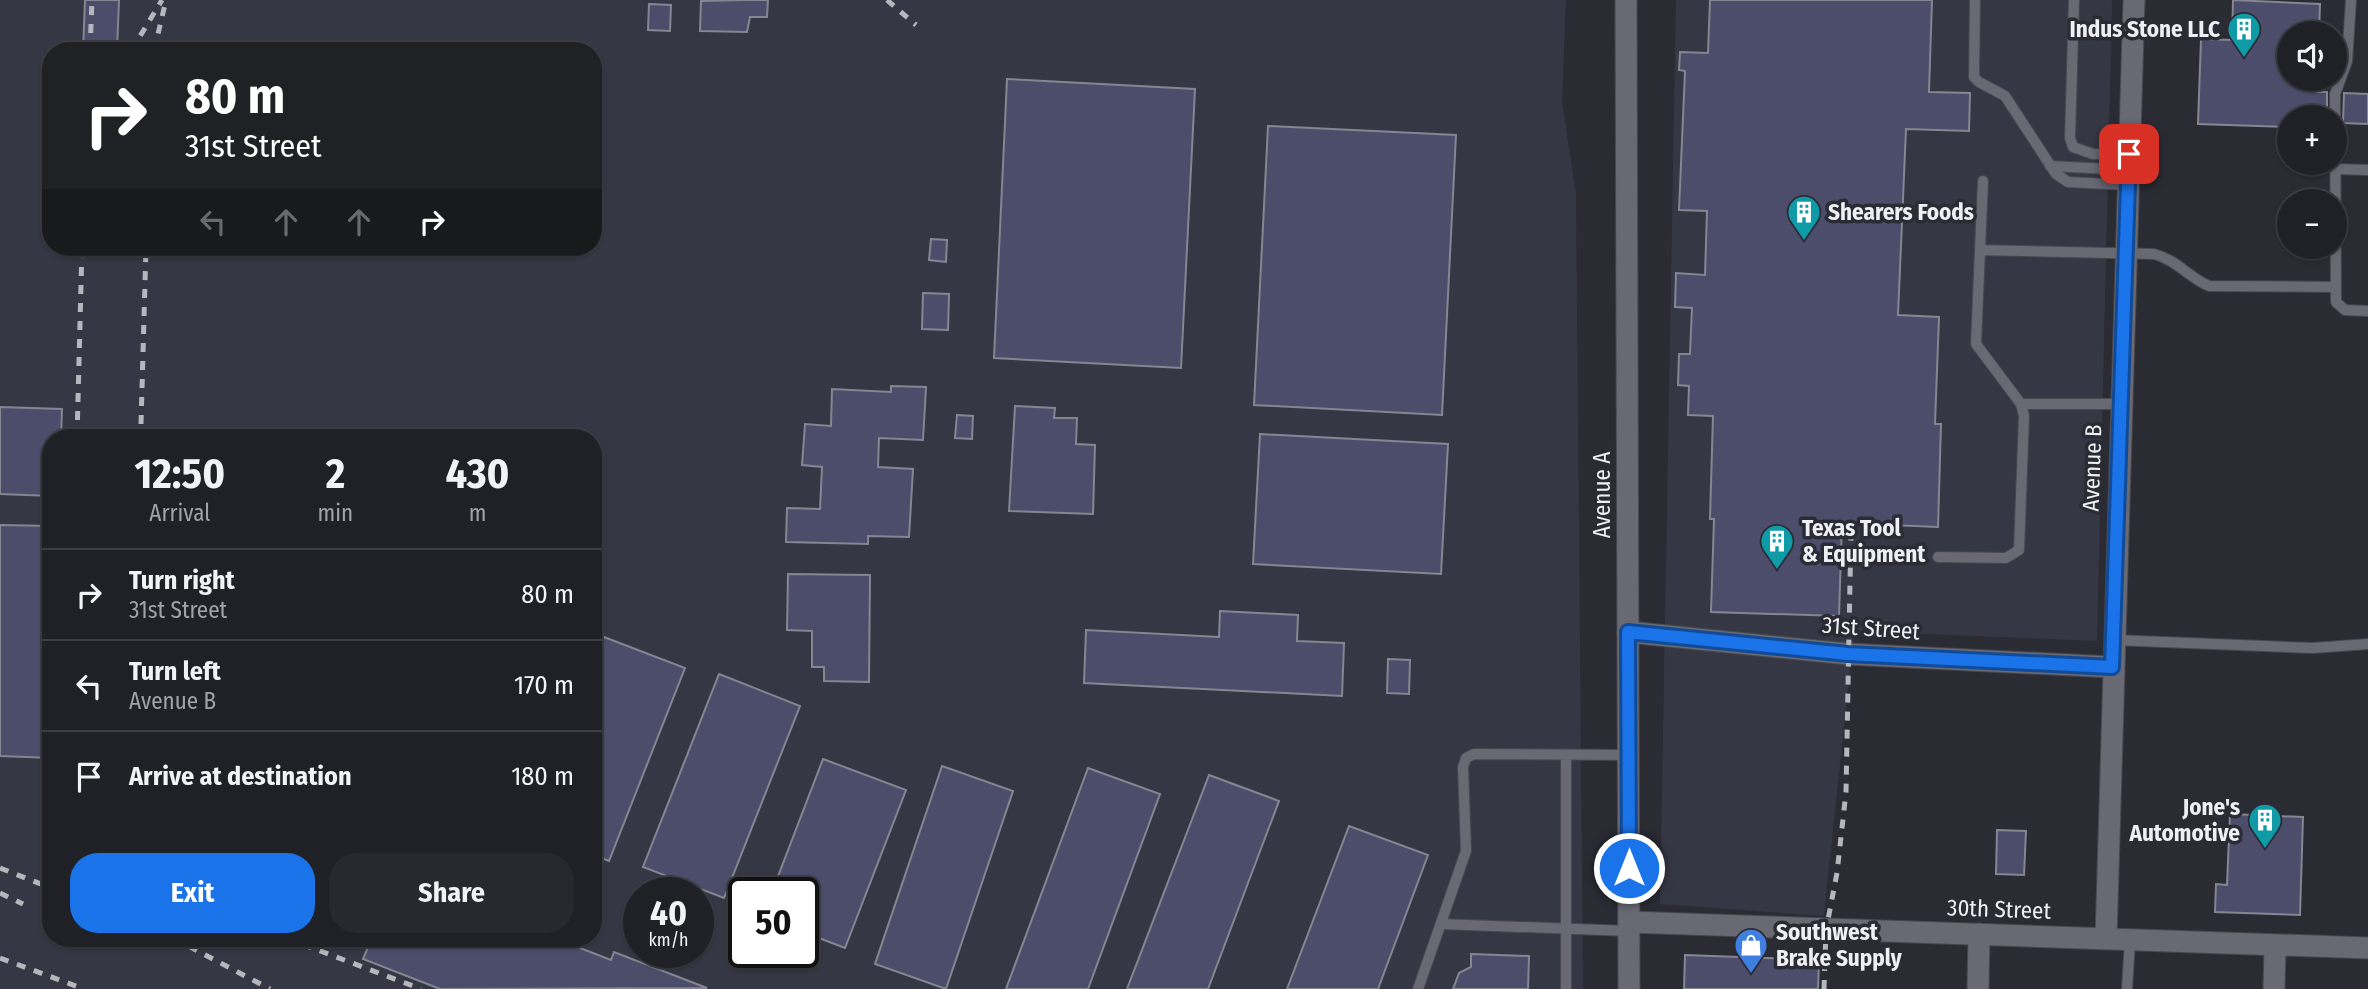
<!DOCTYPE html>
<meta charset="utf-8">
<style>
:root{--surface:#202027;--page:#28282f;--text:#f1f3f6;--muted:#a2a3a7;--line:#3d3e44;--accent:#1a73e8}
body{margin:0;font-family:"Fira Sans Condensed",sans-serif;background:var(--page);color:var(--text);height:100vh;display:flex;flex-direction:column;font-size:26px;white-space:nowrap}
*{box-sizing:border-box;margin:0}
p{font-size:23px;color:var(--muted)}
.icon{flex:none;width:38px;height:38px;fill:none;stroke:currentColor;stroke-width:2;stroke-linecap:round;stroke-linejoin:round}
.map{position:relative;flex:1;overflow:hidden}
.details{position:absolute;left:42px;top:429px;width:560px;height:518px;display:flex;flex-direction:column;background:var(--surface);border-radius:28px;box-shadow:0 2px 5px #0004,0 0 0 2px var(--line)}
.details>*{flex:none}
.banner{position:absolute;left:42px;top:42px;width:560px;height:214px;border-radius:28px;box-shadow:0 2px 5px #0004,0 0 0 2px var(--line);background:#202124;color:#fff;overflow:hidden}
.buttons{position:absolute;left:2277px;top:21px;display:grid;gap:14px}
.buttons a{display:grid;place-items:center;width:70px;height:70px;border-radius:50%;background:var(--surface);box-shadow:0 2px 5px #0004,0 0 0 2px var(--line);font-size:35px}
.speed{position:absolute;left:623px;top:877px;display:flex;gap:14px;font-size:35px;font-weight:700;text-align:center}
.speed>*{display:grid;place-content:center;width:91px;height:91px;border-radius:50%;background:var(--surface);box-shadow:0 2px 5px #0004,0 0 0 2px var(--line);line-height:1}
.speed small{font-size:18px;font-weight:400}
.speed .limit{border:4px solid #111;border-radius:10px;background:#fff;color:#111}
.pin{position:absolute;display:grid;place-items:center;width:60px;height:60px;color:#fff;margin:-30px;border-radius:14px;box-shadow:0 4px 10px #0006}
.me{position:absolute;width:77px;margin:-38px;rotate:0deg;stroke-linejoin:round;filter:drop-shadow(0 0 5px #0008)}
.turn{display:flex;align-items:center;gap:24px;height:147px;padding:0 28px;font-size:32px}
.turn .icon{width:91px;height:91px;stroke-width:2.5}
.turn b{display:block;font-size:49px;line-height:60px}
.lanes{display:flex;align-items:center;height:66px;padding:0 28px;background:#0003;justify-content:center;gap:35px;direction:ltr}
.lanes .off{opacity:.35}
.eta{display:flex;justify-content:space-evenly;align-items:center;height:119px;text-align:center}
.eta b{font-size:42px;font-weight:700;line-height:49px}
.primary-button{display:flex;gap:14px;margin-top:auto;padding:14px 28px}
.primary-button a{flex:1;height:80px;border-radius:28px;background:var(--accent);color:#fff;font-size:28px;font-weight:700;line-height:80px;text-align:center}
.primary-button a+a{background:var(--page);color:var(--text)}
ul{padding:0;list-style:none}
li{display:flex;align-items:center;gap:21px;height:91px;padding:0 28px;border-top:2px solid var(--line)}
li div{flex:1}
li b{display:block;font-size:26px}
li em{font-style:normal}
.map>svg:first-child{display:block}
</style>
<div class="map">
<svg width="2368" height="989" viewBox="0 0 2368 989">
<rect width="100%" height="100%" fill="#2b2b34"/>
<path fill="#363745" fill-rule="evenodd" d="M0 0H1566L1562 101 1576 194 1583 989H0ZM51 51H593V247H51ZM51 438H593V938H51ZM639 892H698V952H639ZM744 892H803V952H744Z
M1676 0H2112L2097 641 1854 631 1824 916 1660 904Z"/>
<path fill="#4b4d6b" stroke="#858691" stroke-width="2" d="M85 0H119L117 51H83Z
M746 0H768L767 17H750L747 32 700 31 701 1Z
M1710 0H1932L1929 92 1970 93 1969 131 1906 129 1898 315 1939 317 1935 424H1941L1938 527 1842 523 1839 616 1711 612 1714 519H1710L1713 416 1688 415 1689 386 1678 385 1679 354H1690L1692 308 1675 307 1676 273 1705 275 1707 211 1679 210 1685 71 1679 70 1680 52 1708 53Z
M2233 0 2320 4 2319 33H2289V79H2317V92H2327V117H2289V127L2198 124 2201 39 2232 40Z
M649 4 671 5 670 31 648 30Z
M1007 79 1195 89 1181 368 994 358Z
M2344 93 2368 94V124L2343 123Z
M1268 126 1456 135 1442 415 1254 405Z
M931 239 947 240 946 262 929 260Z
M923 293 949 294 948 330 922 329Z
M891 386 926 387 923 440 879 438 878 467 913 469 909 537 868 536V544L786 542 787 508 820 509 822 467 802 465 805 424 831 426 832 389 891 392Z
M1015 406 1055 408 1054 418H1077L1076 444 1095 445 1093 514 1009 511Z
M0 407 62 409 61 438H51V496L0 494Z
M957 415 973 416 972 439 955 438Z
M1260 434 1448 444 1441 574 1253 564Z
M0 525 51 526V758L0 756Z
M788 574 870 575 869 682 824 681V667H812V631L787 630Z
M1220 611 1298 615 1297 641 1344 643 1342 696 1084 683 1086 630 1219 637Z
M604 637 685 668 609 861 593 855V664Z
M1388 659 1410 660 1409 694 1387 693Z
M719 674 800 706 724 898 643 867Z
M823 759 906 790 845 948 803 932V892H772Z
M942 766 1013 791 946 989 875 964Z
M1088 768 1160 794 1088 989H1006Z
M1209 775 1279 801 1208 989H1127Z
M2230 814 2303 817 2300 915 2215 912 2216 884 2227 885Z
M1349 826 1428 855 1378 989H1287Z
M1997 830 2026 831 2024 875 1996 874Z
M372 938H554L611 960 614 952 707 988 440 989 363 959Z
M1471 954 1529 956 1528 989H1453L1459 973 1471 967Z
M1685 955 1819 960 1818 989H1684Z"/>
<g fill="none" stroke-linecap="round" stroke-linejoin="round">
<defs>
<path id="lane" d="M1975 0 1974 77 1979 82 2005 96 2056 174 2068 182 2128 185
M2074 0 2070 138 2073 147 2093 154H2129
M2351 0 2347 61 2335 94 2336 302 2345 310 2368 311
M2050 166 2128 170
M2336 169 2368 170
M1980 250 1983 181
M2021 404H2120
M1938 557 2006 558 2019 550 2024 416 2021 404 1976 344 1980 250 2154 254C2177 260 2188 277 2209 286L2336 287
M2113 640 2313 648 2368 644
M1566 755V989
M1441 924 1629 931
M1418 989 1466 851 1463 767 1466 758 1474 754 1628 755
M2127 989 2130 940"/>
<path id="street" d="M1628 632 1848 654 2112 667
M1629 922 2368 948
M2106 939 2134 0
M1978 989 1979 934
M2274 989 2275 945"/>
<path id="secondary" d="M1626 0 1629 989"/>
</defs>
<use href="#lane" stroke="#48494f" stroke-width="12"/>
<use href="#street" stroke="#48494f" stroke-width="23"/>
<use href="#secondary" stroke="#48494f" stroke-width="23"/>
<use href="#lane" stroke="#686973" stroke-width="10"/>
<use href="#street" stroke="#686973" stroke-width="21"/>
<use href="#secondary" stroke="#686973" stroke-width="21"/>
<path stroke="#b6b7bd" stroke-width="5" stroke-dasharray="9 9" stroke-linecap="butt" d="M887 0 916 25
M90 51 92 0
M131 51 162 0
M154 51 166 0
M141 424 146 247
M77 438 82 247
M0 868 51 888
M0 893 23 904
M173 938 270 989
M286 938 421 989
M0 958 84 989
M1824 989 1826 930 1837 873 1846 792 1851 530"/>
</g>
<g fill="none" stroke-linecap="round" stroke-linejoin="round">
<defs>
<path id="route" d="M1629 868 1628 632 1848 654 2112 667 2129 154"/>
</defs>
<use href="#route" stroke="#114b97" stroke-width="18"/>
<use href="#route" stroke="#1a73e8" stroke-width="12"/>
</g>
<defs>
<symbol id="building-pin" viewBox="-11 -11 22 30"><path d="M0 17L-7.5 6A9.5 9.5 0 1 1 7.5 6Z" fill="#0f9aa8" stroke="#2b2b34"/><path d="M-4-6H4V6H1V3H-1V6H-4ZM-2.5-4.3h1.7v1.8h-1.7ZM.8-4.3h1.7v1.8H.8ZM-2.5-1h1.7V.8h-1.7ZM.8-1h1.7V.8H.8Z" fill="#fff"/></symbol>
<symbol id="shop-pin" viewBox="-11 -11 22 30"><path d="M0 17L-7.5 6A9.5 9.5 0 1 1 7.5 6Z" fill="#3f7fe0" stroke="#2b2b34"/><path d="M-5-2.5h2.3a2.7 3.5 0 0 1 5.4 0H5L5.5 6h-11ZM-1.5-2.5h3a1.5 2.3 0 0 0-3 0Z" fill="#fff"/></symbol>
</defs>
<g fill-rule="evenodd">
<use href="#building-pin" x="2225" y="10" width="38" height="52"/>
<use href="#building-pin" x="1785" y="193" width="38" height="52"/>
<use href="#building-pin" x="1758" y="522" width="38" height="52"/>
<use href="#building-pin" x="2246" y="801" width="38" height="52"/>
<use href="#shop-pin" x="1732" y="926" width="38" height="52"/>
</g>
<g text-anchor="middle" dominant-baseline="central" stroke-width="7" stroke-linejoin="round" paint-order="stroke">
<g font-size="23" font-weight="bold" fill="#eff0f5" stroke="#2b2b34" text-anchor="start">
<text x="2220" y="29" text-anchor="end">Indus Stone LLC</text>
<text x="1828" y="212">Shearers Foods</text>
<text x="1802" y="528">Texas Tool<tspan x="1802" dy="26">&amp; Equipment</tspan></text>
<text x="2240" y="807" text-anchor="end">Jone's<tspan x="2240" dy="26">Automotive</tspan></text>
<text x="1776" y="932">Southwest<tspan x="1776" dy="26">Brake Supply</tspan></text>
</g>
<g font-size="23" fill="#eff0f5" stroke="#2b2b34">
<text transform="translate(2092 468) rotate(-88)">Avenue B</text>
<text transform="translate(1602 495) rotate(-90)">Avenue A</text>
<text transform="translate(1871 628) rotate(4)">31st Street</text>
<text transform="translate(1999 909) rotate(2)">30th Street</text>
</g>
</g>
</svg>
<div class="buttons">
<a><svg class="icon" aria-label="sound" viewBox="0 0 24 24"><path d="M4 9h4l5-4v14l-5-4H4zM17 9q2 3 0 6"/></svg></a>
<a>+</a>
<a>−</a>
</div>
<div class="speed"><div>40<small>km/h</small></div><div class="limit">50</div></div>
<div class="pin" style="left:2129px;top:154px;background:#d93025"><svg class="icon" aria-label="arrive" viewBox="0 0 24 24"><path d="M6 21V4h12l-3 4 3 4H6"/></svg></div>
<svg class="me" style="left:1629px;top:868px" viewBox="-20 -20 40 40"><circle r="17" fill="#1a73e8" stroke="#fff" stroke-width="3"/><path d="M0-11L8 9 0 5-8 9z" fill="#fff"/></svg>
<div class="banner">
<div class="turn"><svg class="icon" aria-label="right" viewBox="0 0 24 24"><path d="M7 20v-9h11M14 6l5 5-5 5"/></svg><div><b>80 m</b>31st Street</div></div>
<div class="lanes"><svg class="icon off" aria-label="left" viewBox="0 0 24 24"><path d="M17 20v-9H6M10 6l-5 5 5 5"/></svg><svg class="icon off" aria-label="ahead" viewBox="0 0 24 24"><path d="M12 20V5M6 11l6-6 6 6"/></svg><svg class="icon off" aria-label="ahead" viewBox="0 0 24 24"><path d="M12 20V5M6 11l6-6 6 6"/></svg><svg class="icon" aria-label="right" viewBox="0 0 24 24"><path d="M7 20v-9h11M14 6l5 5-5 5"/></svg></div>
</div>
<section class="details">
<div class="eta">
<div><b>12:50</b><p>Arrival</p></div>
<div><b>2</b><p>min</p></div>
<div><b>430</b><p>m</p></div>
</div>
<ul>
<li><svg class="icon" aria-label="right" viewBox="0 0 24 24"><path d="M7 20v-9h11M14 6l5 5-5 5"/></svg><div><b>Turn right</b><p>31st Street</p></div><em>80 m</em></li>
<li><svg class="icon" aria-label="left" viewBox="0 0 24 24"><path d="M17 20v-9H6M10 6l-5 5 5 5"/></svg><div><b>Turn left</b><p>Avenue B</p></div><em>170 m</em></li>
<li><svg class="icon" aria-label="arrive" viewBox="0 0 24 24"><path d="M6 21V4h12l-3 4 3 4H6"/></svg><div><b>Arrive at destination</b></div><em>180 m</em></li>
</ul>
<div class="primary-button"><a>Exit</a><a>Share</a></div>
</section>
</div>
